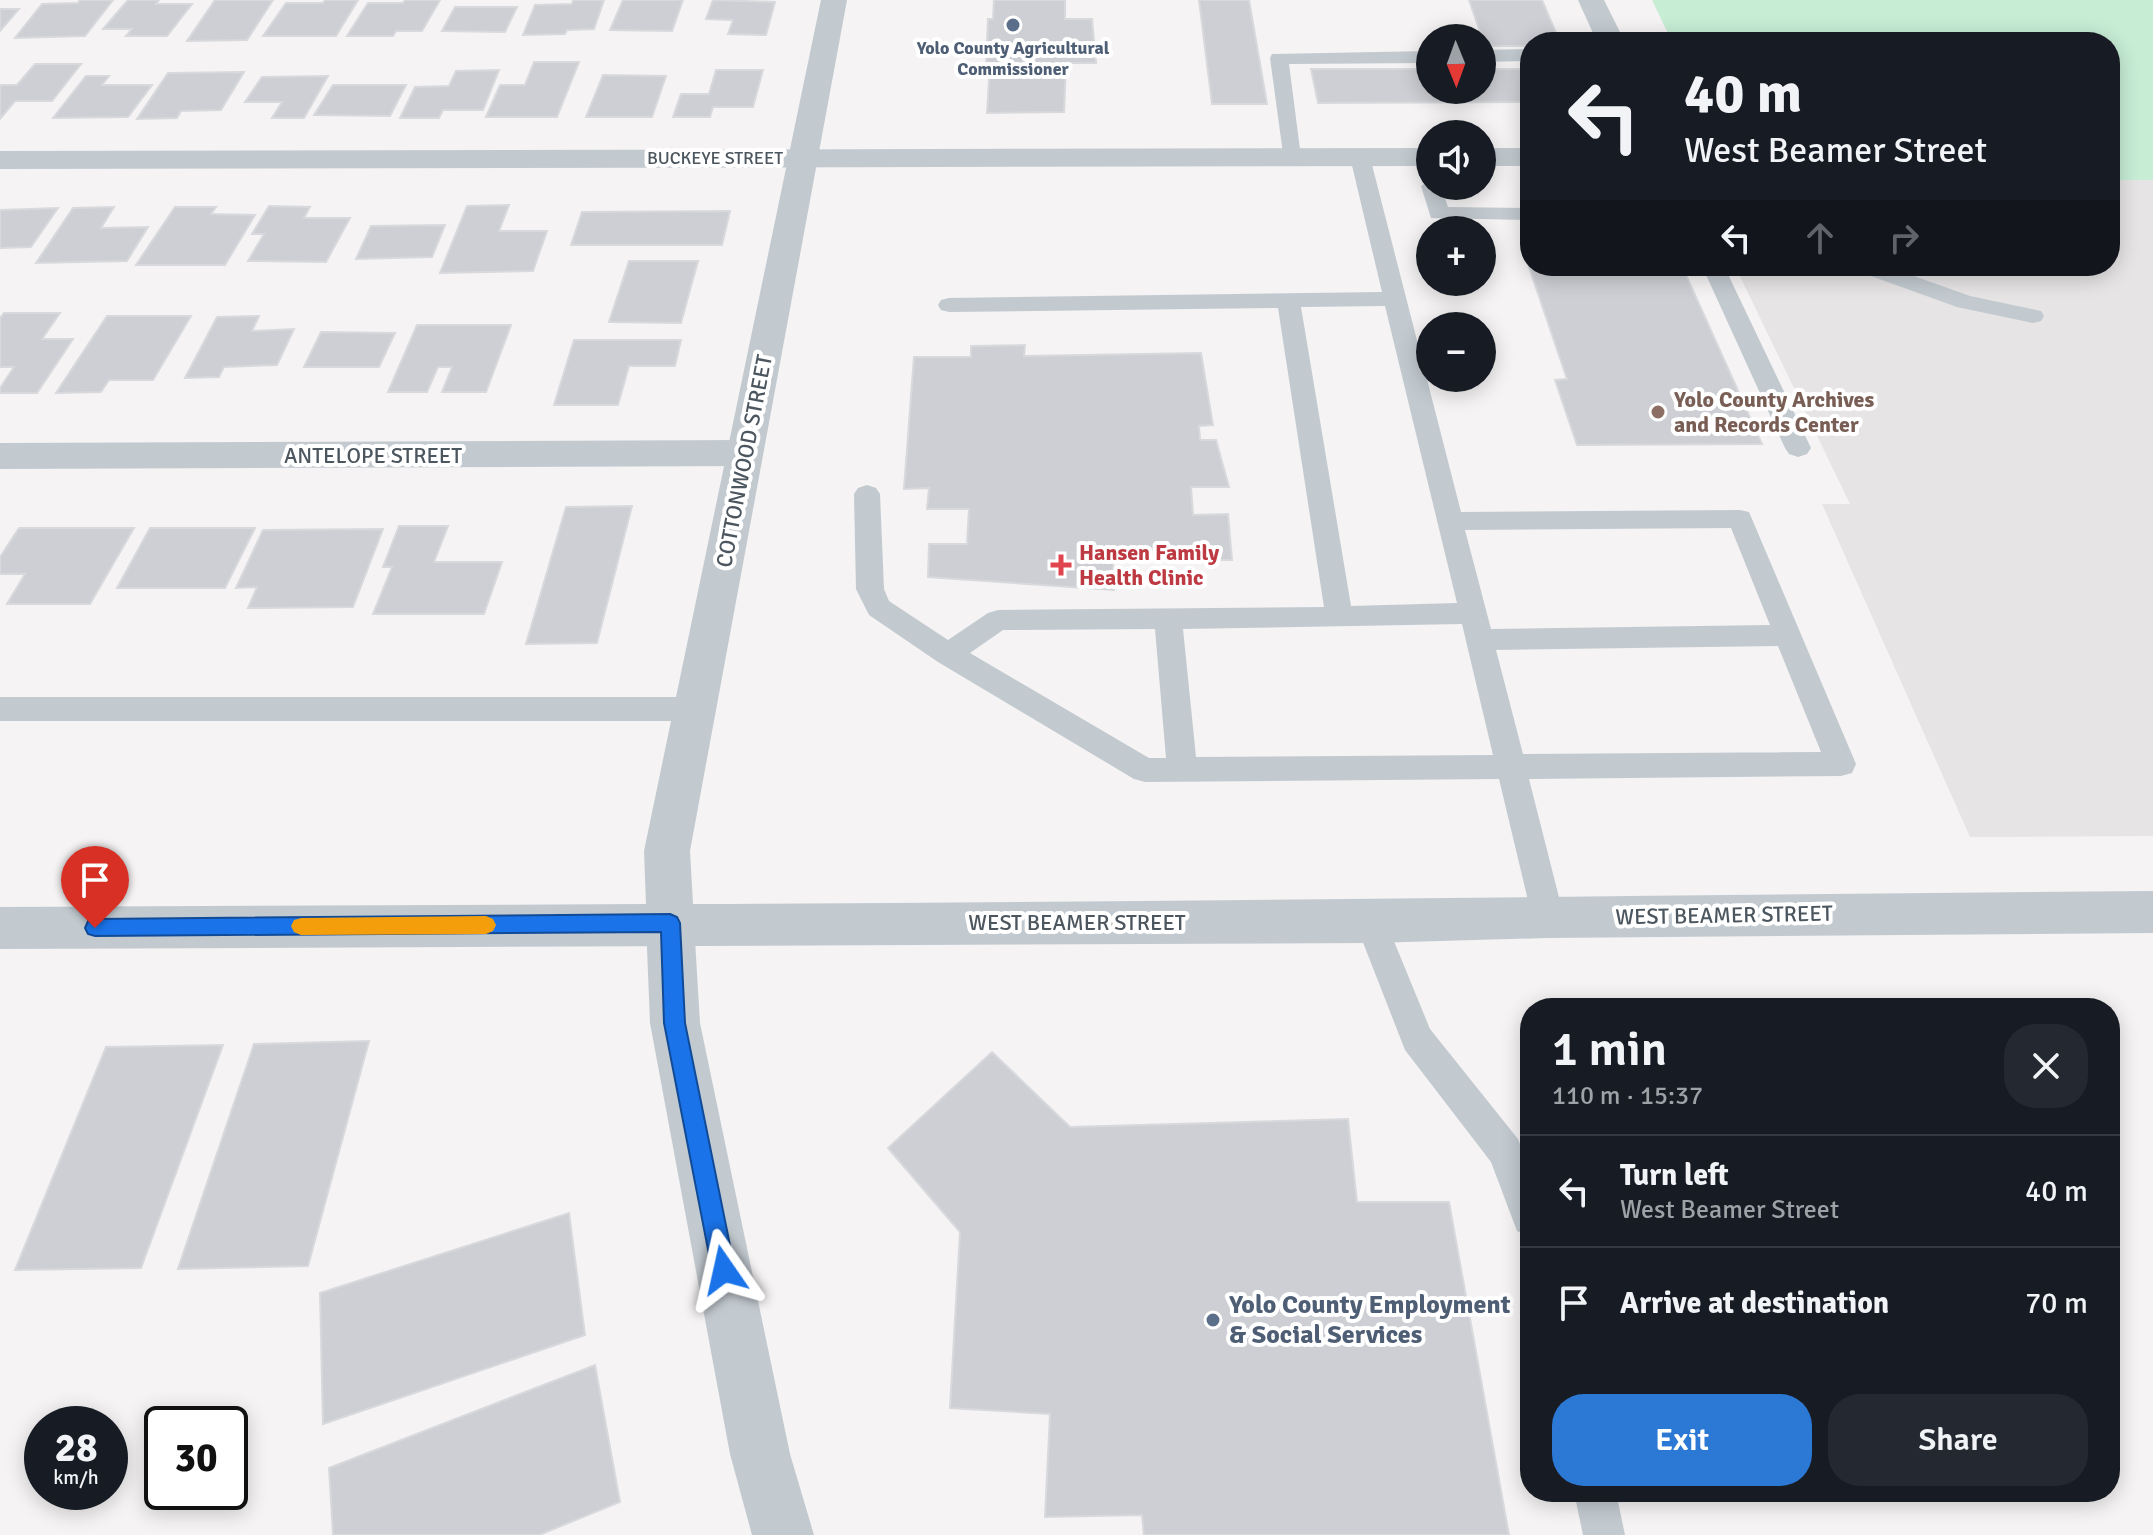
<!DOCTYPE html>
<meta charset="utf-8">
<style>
:root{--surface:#171b24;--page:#242831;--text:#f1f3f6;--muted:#9ea1a6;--line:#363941;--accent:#2c79d5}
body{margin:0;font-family:Signika,sans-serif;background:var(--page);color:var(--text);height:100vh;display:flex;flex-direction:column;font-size:30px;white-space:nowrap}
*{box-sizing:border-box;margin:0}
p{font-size:26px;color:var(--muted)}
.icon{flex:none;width:44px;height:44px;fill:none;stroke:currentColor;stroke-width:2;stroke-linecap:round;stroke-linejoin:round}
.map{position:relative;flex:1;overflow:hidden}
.side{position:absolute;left:1520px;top:998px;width:600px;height:504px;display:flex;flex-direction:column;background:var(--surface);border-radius:32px;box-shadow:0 4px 20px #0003}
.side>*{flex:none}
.banner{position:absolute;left:1520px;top:32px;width:600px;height:244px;border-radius:32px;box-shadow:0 4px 20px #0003;background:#171b24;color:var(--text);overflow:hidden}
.needle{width:52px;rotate:179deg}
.tools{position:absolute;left:1416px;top:24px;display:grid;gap:16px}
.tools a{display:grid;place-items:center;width:80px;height:80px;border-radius:50%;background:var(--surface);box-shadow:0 4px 20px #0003;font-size:40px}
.speed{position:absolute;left:24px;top:1406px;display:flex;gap:16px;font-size:40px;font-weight:700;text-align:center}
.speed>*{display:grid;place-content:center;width:104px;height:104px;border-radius:50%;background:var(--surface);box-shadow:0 4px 20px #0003;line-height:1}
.speed small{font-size:20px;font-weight:400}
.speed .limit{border:4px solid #111;border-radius:12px;background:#fff;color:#111}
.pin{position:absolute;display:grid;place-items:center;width:68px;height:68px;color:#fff;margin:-82px -34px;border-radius:50% 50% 50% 0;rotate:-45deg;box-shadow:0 0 8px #0007}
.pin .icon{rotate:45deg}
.me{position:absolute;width:88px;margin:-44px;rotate:349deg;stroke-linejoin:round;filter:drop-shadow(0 0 6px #0008)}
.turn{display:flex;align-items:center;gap:28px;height:168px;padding:0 32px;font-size:36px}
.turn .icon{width:104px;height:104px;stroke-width:2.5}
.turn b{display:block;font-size:56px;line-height:68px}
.lanes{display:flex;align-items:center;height:76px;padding:0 32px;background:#0003;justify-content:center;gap:40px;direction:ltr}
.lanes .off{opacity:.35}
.round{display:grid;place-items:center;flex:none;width:84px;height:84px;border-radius:32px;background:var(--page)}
.head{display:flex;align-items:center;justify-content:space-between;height:136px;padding:0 32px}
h1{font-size:48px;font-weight:600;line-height:60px}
.primary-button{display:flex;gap:16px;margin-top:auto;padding:16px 32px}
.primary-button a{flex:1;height:92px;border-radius:32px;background:var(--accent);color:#fff;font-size:32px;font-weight:600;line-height:92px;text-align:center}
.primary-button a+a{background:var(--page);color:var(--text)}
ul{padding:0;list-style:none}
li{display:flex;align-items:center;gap:24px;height:112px;padding:0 32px;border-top:2px solid var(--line)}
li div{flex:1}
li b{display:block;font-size:30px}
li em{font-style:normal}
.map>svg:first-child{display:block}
</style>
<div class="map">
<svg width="2153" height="1535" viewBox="0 0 2153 1535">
<rect width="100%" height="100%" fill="#f5f3f3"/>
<path fill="#e6e4e4" d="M2110 180H2153V836L1970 837 1822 504H1850L1735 266H2110Z"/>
<path fill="#c7edd5" d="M1652 0H2153V180H2110V42H1672Z"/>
<path fill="#cdcfd4" stroke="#d8d9dd" stroke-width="2" d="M80 0H113L85 36 15 38 42 4 78 3Z
M128 0H159L156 4H192L167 36H126L132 29H103Z
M215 0H273L247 40 187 41Z
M325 0H358L336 36H263L286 3H323Z
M405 0H440L422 31H396L393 36H347L368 3H403Z
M573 0H604L594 29 567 30 565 34 523 35 535 5 572 4Z
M623 0H683L672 31 610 30Z
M713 0 775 2 766 35 728 34 733 20 706 19Z
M994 0H1065V19H1092L1096 63H1066L1064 112 987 113 990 63H986L988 19H993Z
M1199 0H1249L1267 104H1212Z
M1469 0H1542L1560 42H1530V46H1485Z
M455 7H517L505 32 442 31Z
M0 9H19L0 31Z
M534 62H579L557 117H486L500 85H525Z
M35 64H81L52 101H15L0 119V85H17Z
M1311 69H1430V90H1482V69H1530V102L1318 103Z
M499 70 483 110H443L439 118H400L415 87 449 86 456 71Z
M716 70H763L753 107H713L710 117H673L681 94H709Z
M244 72 221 110 181 111 177 118 137 119 168 73Z
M603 75 666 76 652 117H586Z
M86 76H109L102 85H152L128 117 53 118Z
M328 76 304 118H272L282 102H245L262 77Z
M333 85H406L390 116 314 115Z
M509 205 499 231H547L533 271 440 273 467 206Z
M269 206 310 207 304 218H350L326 262 248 261 264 234H252Z
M114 207 101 228 148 227 127 261 36 263 73 208Z
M175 207H216L211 214 255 215 225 265H136Z
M58 208 31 247 0 248V210Z
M730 211 722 245H571L582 212Z
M445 225 432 257 356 259 371 226Z
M1526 258H1530V266H1682L1762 444 1577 445 1555 380 1567 379Z
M629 261H698L681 323 609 322Z
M4 313H60L42 339H73L37 393H0V388L14 367H0V318Z
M107 316H191L153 380H109L101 392 56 393Z
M259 316 252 331 294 329 277 365 224 367 219 377 185 378 217 317Z
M417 325H511L486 392H442L452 367H438L427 392H388Z
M321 332 395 333 379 367H304Z
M574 340H681L675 366H629L618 405H554Z
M1025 345 1024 356 1201 353 1213 425 1199 426 1200 440H1216L1229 487H1191L1193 515 1228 514 1232 560 1113 559 1114 590 928 577 929 544H967L969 509H927L929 488 904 489 914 357H971V346Z
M632 506 597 643 526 644 566 507Z
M399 526H448L434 562H502L484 614H373L392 567H383Z
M19 528H134L90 604H7L25 574H0V557Z
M150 528H255L225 588H117Z
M383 529 353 607 248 608 257 587 236 588 263 530Z
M369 1041 308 1266 178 1269 254 1044Z
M223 1045 141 1268 15 1270 106 1047Z
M992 1052 1070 1127 1348 1119 1357 1202H1449L1509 1535H1144L1142 1515 1045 1517 1050 1414 950 1408 960 1232 888 1148Z
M569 1213 585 1335 323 1424 320 1293Z
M595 1365 620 1502 539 1535H333L329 1468Z"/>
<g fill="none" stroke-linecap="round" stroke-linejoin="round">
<path fill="#c2cad0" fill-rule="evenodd" d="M1530 49V61L1482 62V50Z
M1430 51V63L1289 64 1301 157 1298 161H1284L1270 58 1272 54Z
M1360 151 1370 157 1461 512 1740 510 1749 512 1856 764 1852 773 1841 776 1529 779 1564 917 1559 927 1548 931 1537 927 1532 917 1499 779 1145 782 1134 779 938 662 869 615 856 589 854 494 858 488 867 485 876 488 880 494 884 589 889 601 948 640 988 613 998 610 1324 607 1278 308 949 312 941 310 938 305 941 300 949 298 1382 292 1350 157ZM1385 306 1457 603 1351 606 1301 307ZM1731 528 1770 625 1491 629 1465 530ZM1462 624 1493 755 1196 757 1183 629ZM1155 629 1166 758H1149L970 653 1003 630ZM1778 646 1821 752 1523 754 1496 650Z
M1430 180V186H1441L1448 207 1530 208V220L1431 218 1421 186Z
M1702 266H1724L1811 448 1807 454 1798 457 1789 454 1785 448Z
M1854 266H1886L1970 296 2041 311 2044 316 2041 321 2033 323 1957 307 1857 271Z
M0 697H695L705 701 710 709 705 717 695 721H0Z
M1371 908 1382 912 1430 1029 1518 1139 1530 1169V1237L1517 1231 1491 1162 1405 1050 1355 922 1360 912Z
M1574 1492H1616L1625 1535H1583Z"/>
<path fill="#c2cad0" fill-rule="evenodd" d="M1578 0H1604L1625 42H1597Z
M1430 148V166L0 169V151Z
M1482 148H1530V166H1482Z
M745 440 758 444 763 453 758 462 745 466 0 469V443Z
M670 902 687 908 694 923 700 1023 790 1454 814 1535H752L730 1454 650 1023 646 923 653 908Z"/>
<path fill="#c2cad0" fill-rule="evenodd" d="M821 0H847L690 851 693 904C1180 902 1666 895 2153 891V933L1548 938 1371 943 0 949V907L646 904 644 851Z"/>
</g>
<path fill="#1a73e8" stroke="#114b97" stroke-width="2" d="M670 914 677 917 680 923 685 1023 735 1270 732 1278 724 1281 716 1278 712 1270 664 1023 661 932 95 936 88 934 85 928 88 921 95 919Z"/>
<path fill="#f59e0b" d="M486 916 493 919 496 925 493 931 486 934 301 935 294 932 291 926 294 920 301 918Z"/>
<g fill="#5c6f8a" stroke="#fff" stroke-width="3">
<circle cx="1013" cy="25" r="8"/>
<circle cx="1213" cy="1320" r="8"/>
</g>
<circle fill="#8d6e63" stroke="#fff" stroke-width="3" cx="1658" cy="412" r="8"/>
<path fill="#e0444e" stroke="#fff" stroke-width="3" d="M1057 553h8v8h8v8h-8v8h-8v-8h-8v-8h8z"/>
<g text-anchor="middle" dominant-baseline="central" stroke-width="8" stroke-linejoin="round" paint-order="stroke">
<g font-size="18" font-weight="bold" fill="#4e5e75" stroke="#fff">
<text x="1013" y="48">Yolo County Agricultural<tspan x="1013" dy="21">Commissioner</tspan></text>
</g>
<g font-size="18" fill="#4c565f" stroke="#fff">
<text x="715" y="158">BUCKEYE STREET</text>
</g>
<g font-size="22" font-weight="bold" fill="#785e54" stroke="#fff" text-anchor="start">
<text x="1674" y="399">Yolo County Archives<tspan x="1674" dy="25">and Records Center</tspan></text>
</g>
<g font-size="22" fill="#4c565f" stroke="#fff">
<text x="373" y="455">ANTELOPE STREET</text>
<text transform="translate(744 461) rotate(-79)">COTTONWOOD STREET</text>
<text transform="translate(1724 915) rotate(-1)">WEST BEAMER STREET</text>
<text x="1077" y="922">WEST BEAMER STREET</text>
</g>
<g font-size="22" font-weight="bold" fill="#be3a42" stroke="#fff" text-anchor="start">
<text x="1079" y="552">Hansen Family<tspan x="1079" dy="25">Health Clinic</tspan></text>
</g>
<g font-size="26" font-weight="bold" fill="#4e5e75" stroke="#fff" text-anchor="start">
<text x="1229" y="1305">Yolo County Employment<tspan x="1229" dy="30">&amp; Social Services</tspan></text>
</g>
</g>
</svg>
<div class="tools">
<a><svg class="needle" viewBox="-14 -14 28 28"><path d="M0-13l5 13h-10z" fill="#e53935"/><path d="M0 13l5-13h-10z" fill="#9ea1a6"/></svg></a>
<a><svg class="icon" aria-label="sound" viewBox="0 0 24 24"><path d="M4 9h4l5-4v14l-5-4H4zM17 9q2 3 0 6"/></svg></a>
<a>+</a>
<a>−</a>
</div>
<div class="speed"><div>28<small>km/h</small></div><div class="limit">30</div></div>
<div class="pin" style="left:95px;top:928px;background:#d93025"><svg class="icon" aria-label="arrive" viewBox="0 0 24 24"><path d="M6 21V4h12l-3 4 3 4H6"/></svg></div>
<svg class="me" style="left:724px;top:1270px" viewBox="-20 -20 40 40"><path d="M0-17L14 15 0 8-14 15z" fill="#1a73e8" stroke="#fff" stroke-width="4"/></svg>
<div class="banner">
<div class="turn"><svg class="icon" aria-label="left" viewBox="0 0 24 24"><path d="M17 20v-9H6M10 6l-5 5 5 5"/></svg><div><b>40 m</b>West Beamer Street</div></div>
<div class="lanes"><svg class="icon" aria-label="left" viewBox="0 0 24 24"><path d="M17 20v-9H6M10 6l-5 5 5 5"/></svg><svg class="icon off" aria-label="ahead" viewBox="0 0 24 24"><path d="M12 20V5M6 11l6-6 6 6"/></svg><svg class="icon off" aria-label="right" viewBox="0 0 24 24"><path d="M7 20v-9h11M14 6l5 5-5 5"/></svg></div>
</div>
<section class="side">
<div class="head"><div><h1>1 min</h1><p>110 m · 15:37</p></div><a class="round"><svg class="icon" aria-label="close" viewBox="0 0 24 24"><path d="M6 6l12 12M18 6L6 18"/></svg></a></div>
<ul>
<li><svg class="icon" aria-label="left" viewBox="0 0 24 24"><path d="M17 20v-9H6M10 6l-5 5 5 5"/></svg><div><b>Turn left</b><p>West Beamer Street</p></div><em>40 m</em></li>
<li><svg class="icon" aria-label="arrive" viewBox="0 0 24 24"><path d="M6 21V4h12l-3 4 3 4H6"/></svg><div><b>Arrive at destination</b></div><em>70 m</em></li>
</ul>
<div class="primary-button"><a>Exit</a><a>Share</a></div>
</section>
</div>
